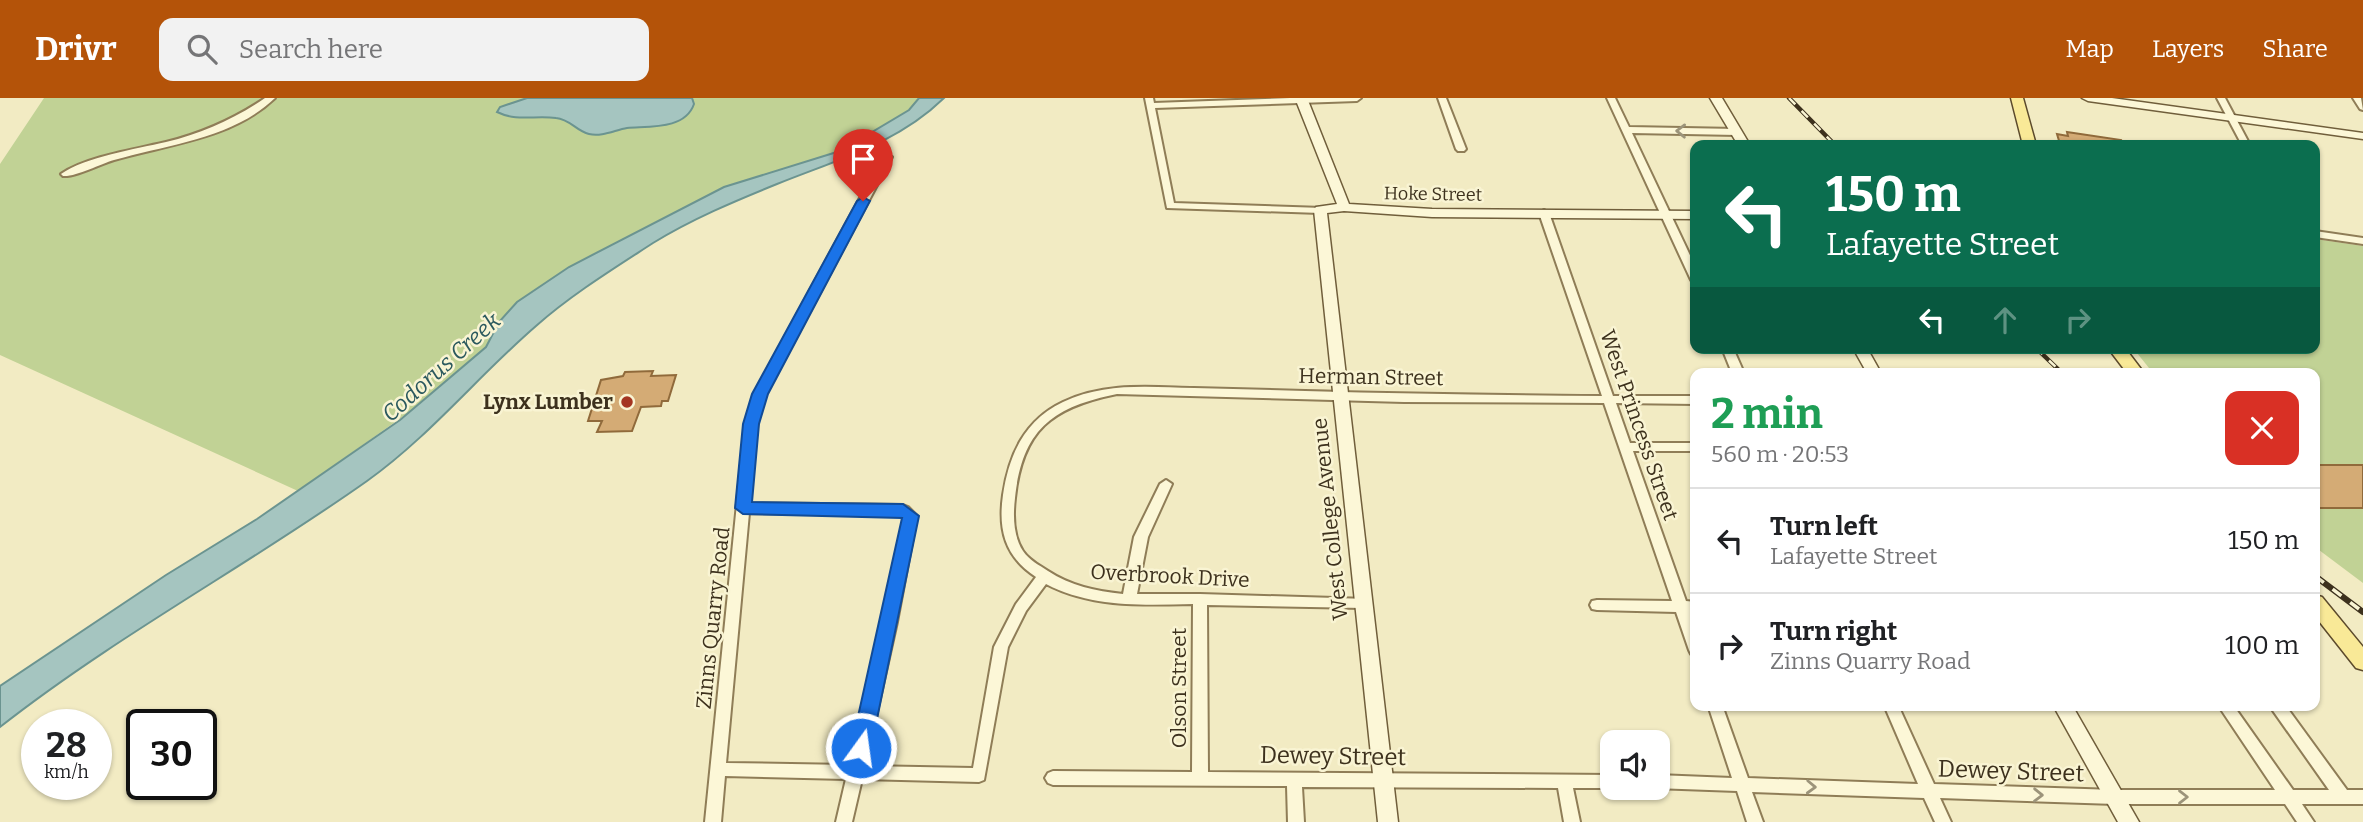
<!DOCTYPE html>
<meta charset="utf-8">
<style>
:root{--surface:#fff;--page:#f2f2f2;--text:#202124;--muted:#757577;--line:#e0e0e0;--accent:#b45309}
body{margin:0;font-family:Bitter,serif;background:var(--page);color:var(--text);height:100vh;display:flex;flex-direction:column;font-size:26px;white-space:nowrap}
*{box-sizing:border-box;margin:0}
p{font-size:23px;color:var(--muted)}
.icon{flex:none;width:38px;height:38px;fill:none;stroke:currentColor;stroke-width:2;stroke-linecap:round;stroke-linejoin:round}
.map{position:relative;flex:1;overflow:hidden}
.panel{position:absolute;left:1690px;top:270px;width:630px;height:343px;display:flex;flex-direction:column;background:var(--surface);border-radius:14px;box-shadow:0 2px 5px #0004}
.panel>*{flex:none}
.banner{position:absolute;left:1690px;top:42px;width:630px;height:214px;border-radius:14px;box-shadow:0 2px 5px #0004;background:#0b6e4f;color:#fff;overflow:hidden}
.controls{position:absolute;left:1600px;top:632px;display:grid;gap:14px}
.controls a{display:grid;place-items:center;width:70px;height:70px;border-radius:14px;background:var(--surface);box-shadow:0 2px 5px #0004;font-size:35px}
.speed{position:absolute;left:21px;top:611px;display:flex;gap:14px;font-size:35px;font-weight:700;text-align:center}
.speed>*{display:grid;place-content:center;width:91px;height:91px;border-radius:50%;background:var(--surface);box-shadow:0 2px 5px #0004;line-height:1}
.speed small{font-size:18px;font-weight:400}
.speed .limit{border:4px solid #111;border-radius:10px;background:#fff;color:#111}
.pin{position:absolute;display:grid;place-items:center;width:60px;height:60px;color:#fff;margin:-72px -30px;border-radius:50% 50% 50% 0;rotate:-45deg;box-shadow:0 0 7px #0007}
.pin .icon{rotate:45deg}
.me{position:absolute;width:77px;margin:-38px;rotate:14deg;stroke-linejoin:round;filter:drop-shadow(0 0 5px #0008)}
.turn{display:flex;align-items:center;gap:24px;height:147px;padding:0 21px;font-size:32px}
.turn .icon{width:91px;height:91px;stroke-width:2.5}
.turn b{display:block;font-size:49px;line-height:60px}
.lanes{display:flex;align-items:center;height:66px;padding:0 21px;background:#0003;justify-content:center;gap:35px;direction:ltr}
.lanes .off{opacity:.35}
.round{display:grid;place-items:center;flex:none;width:74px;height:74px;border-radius:14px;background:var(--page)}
.head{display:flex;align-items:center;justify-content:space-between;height:119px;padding:0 21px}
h1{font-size:42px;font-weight:700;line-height:52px;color:#1e9e55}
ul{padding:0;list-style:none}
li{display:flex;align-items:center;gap:21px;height:105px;padding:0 21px;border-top:2px solid var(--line)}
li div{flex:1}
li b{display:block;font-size:26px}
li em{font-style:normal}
header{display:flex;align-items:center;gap:42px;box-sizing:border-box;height:98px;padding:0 35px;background:var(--accent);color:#fff}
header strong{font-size:33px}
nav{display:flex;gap:38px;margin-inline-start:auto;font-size:24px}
.search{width:490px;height:63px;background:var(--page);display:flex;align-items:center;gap:18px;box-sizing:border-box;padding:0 24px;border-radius:14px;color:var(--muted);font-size:26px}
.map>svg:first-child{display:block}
</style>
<header>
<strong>Drivr</strong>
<div class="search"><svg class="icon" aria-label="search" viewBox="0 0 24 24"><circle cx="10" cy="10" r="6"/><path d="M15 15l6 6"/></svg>Search here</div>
<nav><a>Map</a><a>Layers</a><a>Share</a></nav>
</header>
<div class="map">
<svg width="2363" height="724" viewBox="0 0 2363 724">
<rect width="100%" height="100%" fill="#f2ebc3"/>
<path fill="#c1d295" d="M44 0H919L909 12 840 53 724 89 569 169 517 204 499 224 486 249 426 302 298 393 0 257V66Z
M2315 141 2363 148V485L2315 449V275H2153L2133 250H2315Z"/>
<path fill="#a5c5c0" stroke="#6b9490" stroke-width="2" d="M527 0H692L694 6C685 32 649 28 627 30 615 32 602 39 589 36 576 33 570 21 556 20 534 17 518 24 497 14L500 9Z
M919 0H944C897 46 836 62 777 86 735 103 692 121 653 145 613 171 571 197 536 228 478 278 430 338 367 383 247 468 116 538 0 629V588L166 477 257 421 400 322 486 249 499 224 517 204 569 169 724 89 840 53 909 12Z"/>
<path fill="#d4ab75" stroke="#906a3b" stroke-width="2" d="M2067 34 2121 42 2120 47 2060 46 2057 36 2068 38Z
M653 273 651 278 676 277 668 303H662L661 308 641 309 632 333 597 334 602 323H588L601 282 623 278 625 274Z
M2315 367H2363V410H2315Z"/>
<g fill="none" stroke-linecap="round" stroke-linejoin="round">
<defs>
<path id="street" d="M265 0H275C232 41 169 46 114 62 100 66 76 79 63 78L61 76C85 59 136 51 166 44 202 35 234 21 265 0Z
M1145 0H1153L1154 5 1290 0H1361L1357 3 1155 10 1174 105 1323 110 1325 112 1320 115 1167 110Z
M1438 0H1446L1466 51 1464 53H1458L1456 51Z
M1607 0H1615L1629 29 1737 31 1741 34 1737 37 1632 35 1696 170V185L1691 182Z
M2217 0H2225L2250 47H2242Z
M2353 0H2361L2363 12 2360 11Z
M887 56 892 59 766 296 757 326 750 405 903 407 908 409 917 418 897 524 865 668 973 670 994 549 1016 506 1036 479C1005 459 998 432 1003 397 1009 356 1025 322 1063 304 1105 284 1149 289 1194 290 1231 291 1268 292 1305 293 1404 296 1503 297 1602 298L1539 115 1544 112 1549 115 1613 298H1696V306L1616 305 1630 345H1696V353H1633L1686 503 1696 504V514H1690L1696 531V558L1691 556 1689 552 1676 514 1597 512 1592 511 1590 507 1592 503 1597 502 1672 503 1604 305 1404 304 1117 296C1052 309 1022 332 1015 400 1013 417 1013 438 1023 453 1029 462 1039 467 1048 473 1071 488 1095 493 1123 496L1134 439 1160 386 1166 382 1172 386 1148 439 1137 496H1200L1368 501 1370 505 1368 509 1363 510 1207 507 1208 674 1612 677V690H1615H1573L1580 724H1564L1558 690 1302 689 1304 724H1288L1287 688 1053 687 1048 685 1045 680 1048 675 1053 673 1192 674 1193 506C1143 507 1092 510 1046 486L1026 513 1008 549 984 682 979 684 862 681 852 724H836L846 681 725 678 721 724H705L745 326 754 296 882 59ZM749 415 900 417 904 420 883 524 849 667 726 665Z
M2315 133 2363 140V146L2315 139Z
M1722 250H1733L1744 275H1732Z
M1708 607H1722L1748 680 1918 686 1884 607H1898L1934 686 2115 692H2275L2218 607H2233L2293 692H2329L2269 607H2285L2347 692H2363V706H2302L2314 724H2297L2285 706H2115L1940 700 1951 724H1935L1924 700 1752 694 1763 724H1747L1737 693 1654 690H1657V677L1732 680Z"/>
<path id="secondary" d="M1295 0H1307L1349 106 1432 111 1696 113V121L1432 119 1344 113 1327 115 1398 724H1378L1314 112 1316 109 1337 106Z
M1710 0H1722L1750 47H1738Z
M2082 0H2112L2363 35V41L2088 3Z
M1853 250H1867L1881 275H1867Z
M2053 607H2072L2139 724H2118Z"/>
<path id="primary" d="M2011 0H2023L2036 47H2023Z
M2108 250H2125L2144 275H2127Z
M2315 497 2322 499 2363 549V572L2356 570 2315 518Z"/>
</defs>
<use href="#street" stroke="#8f7d57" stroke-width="4"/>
<use href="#secondary" stroke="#705e3b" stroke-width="3"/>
<use href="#primary" stroke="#5c4a2c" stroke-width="3"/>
<use href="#street" fill="#fcf7d7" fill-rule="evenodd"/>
<use href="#secondary" fill="#fcf7d7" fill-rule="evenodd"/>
<use href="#primary" fill="#f9e997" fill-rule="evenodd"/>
<defs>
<path id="rail-far1" d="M1789 0 1835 47
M2036 250 2062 275"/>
<path id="rail" d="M2315 478 2363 514"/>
</defs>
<use href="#rail-far1" stroke="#3d311d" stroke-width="4.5"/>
<use href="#rail" stroke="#3d311d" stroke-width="6"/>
<use href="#rail-far1" stroke="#f9f4d3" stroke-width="2.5" stroke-dasharray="9" stroke-linecap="butt"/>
<use href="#rail" stroke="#f9f4d3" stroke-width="3.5" stroke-dasharray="11" stroke-linecap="butt"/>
</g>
<defs><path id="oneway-chevron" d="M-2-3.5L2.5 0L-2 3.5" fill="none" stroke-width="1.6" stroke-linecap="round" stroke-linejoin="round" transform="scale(1.75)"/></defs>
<g stroke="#9c947a">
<use href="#oneway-chevron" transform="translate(1681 33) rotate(-179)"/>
<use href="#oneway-chevron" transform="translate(1811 689) rotate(2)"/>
<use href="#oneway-chevron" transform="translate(2038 697) rotate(1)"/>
<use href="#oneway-chevron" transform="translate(2183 699)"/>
</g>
<path fill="#1a73e8" stroke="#114b97" stroke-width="2" d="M863 99 870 103 768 296 759 326 752 404 903 406 919 418 871 650 868 656 861 658 854 656 851 650 902 420 743 416 735 410 743 326 752 296 857 103Z"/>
<circle fill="#a43521" stroke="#f9f4d3" stroke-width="2.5" cx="627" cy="304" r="7"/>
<g text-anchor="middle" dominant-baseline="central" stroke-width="5" stroke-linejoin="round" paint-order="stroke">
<g font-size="18" fill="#3d311d" stroke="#f9f4d3">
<text transform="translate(1433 96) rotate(1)">Hoke Street</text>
</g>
<g font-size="21" fill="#3d311d" stroke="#f9f4d3">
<text transform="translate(1371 279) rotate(1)">Herman Street</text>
<text transform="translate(1639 327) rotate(71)">West Princess Street</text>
<text transform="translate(1330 421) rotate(-96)">West College Avenue</text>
<text transform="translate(1170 478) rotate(3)">Overbrook Drive</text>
<text transform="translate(713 520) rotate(-84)">Zinns Quarry Road</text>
<text transform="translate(1179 590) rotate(-90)">Olson Street</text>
</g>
<g font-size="21" font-weight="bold" fill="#3d311d" stroke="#f9f4d3" text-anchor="end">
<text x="613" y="304">Lynx Lumber</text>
</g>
<g font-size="23" font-style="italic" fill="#2b595e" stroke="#f9f4d3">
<text transform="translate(441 269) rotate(-42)">Codorus Creek</text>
</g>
<g font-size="24" fill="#3d311d" stroke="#f9f4d3">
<text transform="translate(1333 658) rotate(1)">Dewey Street</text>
<text transform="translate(2011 673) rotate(2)">Dewey Street</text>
</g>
</g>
</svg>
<div class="controls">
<a><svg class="icon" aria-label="sound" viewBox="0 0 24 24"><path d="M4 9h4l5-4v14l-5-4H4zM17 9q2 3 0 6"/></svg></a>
</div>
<div class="speed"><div>28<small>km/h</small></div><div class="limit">30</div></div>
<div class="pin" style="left:863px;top:103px;background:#d93025"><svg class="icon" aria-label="arrive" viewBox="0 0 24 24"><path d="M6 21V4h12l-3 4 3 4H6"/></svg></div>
<svg class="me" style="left:861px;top:650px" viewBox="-20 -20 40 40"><circle r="17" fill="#1a73e8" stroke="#fff" stroke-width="3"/><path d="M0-11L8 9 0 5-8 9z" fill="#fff"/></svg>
<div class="banner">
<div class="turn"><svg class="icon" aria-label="left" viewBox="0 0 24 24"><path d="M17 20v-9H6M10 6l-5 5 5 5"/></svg><div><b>150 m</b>Lafayette Street</div></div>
<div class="lanes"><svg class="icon" aria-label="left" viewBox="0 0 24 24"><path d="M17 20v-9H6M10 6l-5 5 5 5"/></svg><svg class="icon off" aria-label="ahead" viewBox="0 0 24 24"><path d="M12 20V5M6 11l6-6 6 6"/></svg><svg class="icon off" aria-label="right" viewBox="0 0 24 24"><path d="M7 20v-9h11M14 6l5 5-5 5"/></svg></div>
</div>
<section class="panel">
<div class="head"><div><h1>2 min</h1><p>560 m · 20:53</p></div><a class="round" style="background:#d93025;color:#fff"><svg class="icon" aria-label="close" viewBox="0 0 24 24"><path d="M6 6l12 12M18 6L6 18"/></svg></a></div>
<ul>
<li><svg class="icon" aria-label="left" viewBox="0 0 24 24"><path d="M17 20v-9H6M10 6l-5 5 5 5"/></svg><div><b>Turn left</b><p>Lafayette Street</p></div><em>150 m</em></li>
<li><svg class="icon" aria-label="right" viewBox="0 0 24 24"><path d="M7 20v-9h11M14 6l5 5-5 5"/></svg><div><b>Turn right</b><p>Zinns Quarry Road</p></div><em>100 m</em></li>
</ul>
</section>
</div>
